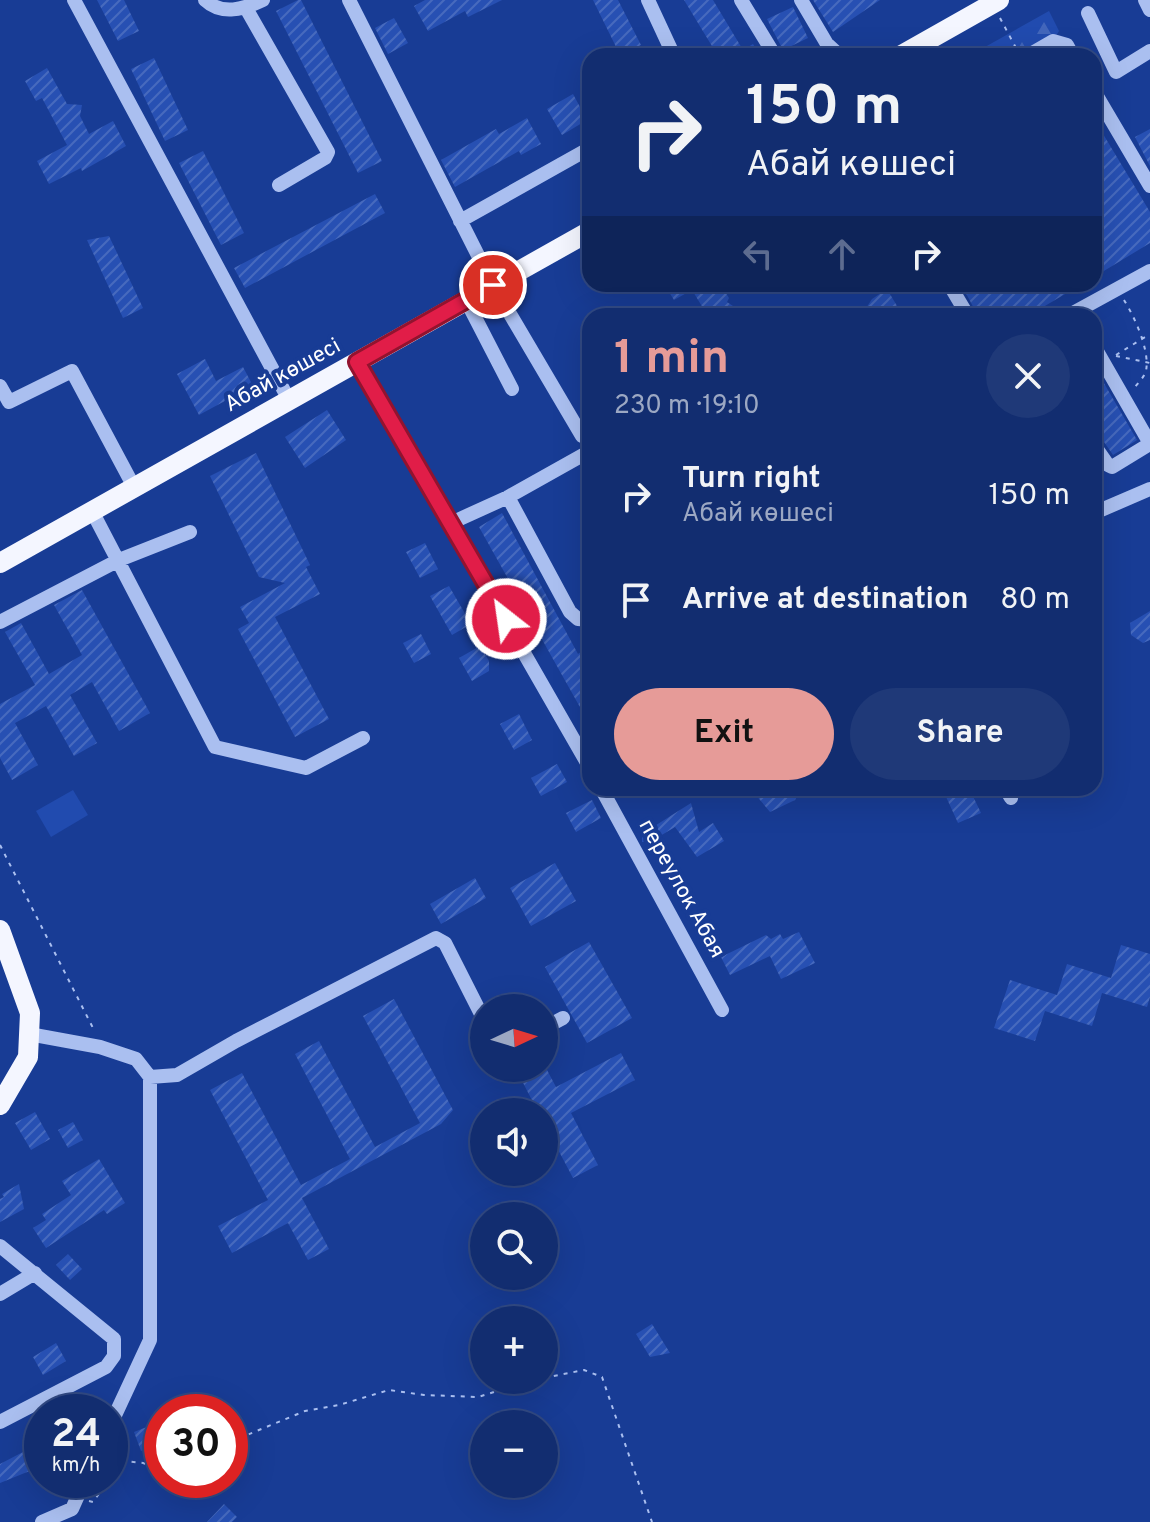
<!DOCTYPE html>
<meta charset="utf-8">
<style>
:root{--surface:#122d70;--page:#1f3978;--text:#f1f3f6;--muted:#9ca8c3;--line:#314983;--accent:#e69b98}
body{margin:0;font-family:Overpass,sans-serif;background:var(--page);color:var(--text);height:100vh;display:flex;flex-direction:column;font-size:30px;white-space:nowrap}
*{box-sizing:border-box;margin:0}
p{font-size:26px;color:var(--muted)}
.icon{flex:none;width:44px;height:44px;fill:none;stroke:currentColor;stroke-width:2;stroke-linecap:round;stroke-linejoin:round}
.map{position:relative;flex:1;overflow:hidden}
.sheet{position:absolute;left:582px;top:308px;width:520px;height:488px;display:flex;flex-direction:column;background:var(--surface);border-radius:24px;box-shadow:0 8px 32px #0002,0 0 0 2px var(--line)}
.sheet>*{flex:none}
.banner{position:absolute;left:582px;top:48px;width:520px;height:244px;border-radius:24px;box-shadow:0 8px 32px #0002,0 0 0 2px var(--line);background:#122d70;color:var(--text);overflow:hidden}
.needle{width:52px;rotate:86deg}
.buttons{position:absolute;left:470px;top:994px;display:grid;gap:16px}
.buttons a{display:grid;place-items:center;width:88px;height:88px;border-radius:50%;background:var(--surface);box-shadow:0 8px 32px #0002,0 0 0 2px var(--line);font-size:40px}
.speed{position:absolute;left:24px;top:1394px;display:flex;gap:16px;font-size:40px;font-weight:700;text-align:center}
.speed>*{display:grid;place-content:center;width:104px;height:104px;border-radius:50%;background:var(--surface);box-shadow:0 8px 32px #0002,0 0 0 2px var(--line);line-height:1}
.speed small{font-size:20px;font-weight:400}
.speed .limit{border:12px solid #d22;background:#fff;color:#111}
.pin{position:absolute;display:grid;place-items:center;width:68px;height:68px;color:#fff;margin:-34px;border:4px solid #fff;border-radius:50%;box-shadow:0 2px 8px #0007}
.me{position:absolute;width:88px;margin:-44px;rotate:330deg;stroke-linejoin:round;filter:drop-shadow(0 0 6px #0008)}
.turn{display:flex;align-items:center;gap:28px;height:168px;padding:0 32px;font-size:36px}
.turn .icon{width:104px;height:104px;stroke-width:2.5}
.turn b{display:block;font-size:56px;line-height:68px}
.lanes{display:flex;align-items:center;height:76px;padding:0 32px;background:#0003;justify-content:center;gap:40px;direction:ltr}
.lanes .off{opacity:.35}
.round{display:grid;place-items:center;flex:none;width:84px;height:84px;border-radius:42px;background:var(--page)}
.overview{display:flex;align-items:center;justify-content:space-between;height:136px;padding:0 32px}
h1{font-size:48px;font-weight:700;line-height:60px;color:var(--accent)}
.cta{display:flex;gap:16px;margin-top:auto;padding:16px 32px}
.cta a{flex:1;height:92px;border-radius:48px;background:var(--accent);color:#111;font-size:32px;font-weight:700;line-height:92px;text-align:center}
.cta a+a{background:var(--page);color:var(--text)}
ul{padding:0;list-style:none}
li{display:flex;align-items:center;gap:24px;height:104px;padding:0 32px}
li div{flex:1}
li b{display:block;font-size:30px}
li em{font-style:normal}
.map>svg:first-child{display:block}
</style>
<div class="map">
<svg width="1150" height="1522" viewBox="0 0 1150 1522">
<defs>
<pattern id="forest-firs" width="22" height="20" patternUnits="userSpaceOnUse" patternTransform="scale(2)"><rect width="22" height="20" fill="#214baf"/><path d="M5 1l3.5 6h-7zM16 11l3.5 6h-7z" fill="#4266bb"/></pattern>
<pattern id="building-hatch" width="6" height="6" patternUnits="userSpaceOnUse" patternTransform="scale(2)"><rect width="6" height="6" fill="#2750b3"/><path d="M-1 1l2-2M0 6l6-6M5 7l2-2" fill="none" stroke="#476abe"/></pattern>
</defs>
<rect width="100%" height="100%" fill="#183c95"/>
<path fill="url(#forest-firs)" d="M1049 11 1059 31C1041 63 1001 56 969 56Z"/>
<path fill="#214baf" d="M73 790 88 815 51 837 36 811Z"/>
<path fill="url(#building-hatch)" d="M97 0H124L139 31 118 41Z
M298 0H301L382 161 358 173 276 11Z
M425 0H502L468 17 465 11 428 31 414 6Z
M593 0H618L641 45 620 55Z
M684 0H713L743 50 753 44 760 56H718Z
M813 0H880L833 32Z
M793 7 808 38 783 50 767 19Z
M394 18 408 43 388 54 375 28Z
M154 58 188 130 165 141 131 69Z
M47 68 67 104 82 105 80 116 89 134 113 121 126 146 82 171 81 168 49 184 37 161 67 145 42 98 36 101 25 81Z
M573 94 587 120 562 135 547 109Z
M527 118 541 144 521 155 519 151 455 187 441 160 496 129 499 134Z
M1094 119 1150 212V243L1094 277Z
M1150 129V166L1135 137Z
M203 151 244 233 221 245 179 163Z
M375 194 385 213 245 288 234 268Z
M109 236 143 308 123 318 87 240Z
M664 284H720L729 298 727 302 748 316H704L703 308 692 290 674 300Z
M961 284H1082L1028 316H978Z
M887 289 903 316H861L872 299Z
M205 359 216 381 243 367 252 384 247 387 252 396 240 402 236 395 199 415 177 374Z
M1094 366 1137 440 1113 455 1102 439 1094 434Z
M327 410 346 440 305 468 285 437Z
M256 453 310 565 306 567 320 594 275 617 329 719 295 737 238 629 249 623 240 607 285 583 259 577 210 476Z
M502 513 578 654 581 652 590 668V704L581 709 479 527Z
M425 543 438 569 420 578 406 552Z
M449 586 471 624 452 635 430 596Z
M82 590 150 713 119 731 92 682 70 695 97 743 74 756 46 706 15 723 38 765 12 780 0 758V704L35 685 5 632 21 623 49 674 82 655 54 605Z
M1150 611V640L1143 643 1131 635 1130 623Z
M421 634 431 654 414 663 403 643Z
M480 646 489 661V671L472 681 459 658Z
M519 714 532 740 514 750 500 724Z
M557 764 567 782 541 796 531 778Z
M750 788H802L795 800 770 812Z
M942 788H969L981 813 958 823Z
M592 800 601 818 576 832 566 813Z
M691 803 699 832 713 823 724 841 697 857 675 827 650 842H642V834Z
M555 863 576 901 531 926 510 888Z
M475 878 486 898 441 924 430 904Z
M799 932 815 963 781 979 770 956 730 975 721 957 766 935 771 939 780 934 783 939Z
M589 942 632 1018 587 1043 545 967Z
M1121 945 1150 954V997L1147 1007 1102 993 1092 1026 1045 1011 1035 1041 994 1028 1010 980 1057 995 1067 964 1111 978Z
M394 999 453 1110 441 1124 302 1198 329 1249 308 1260 288 1223 232 1253 218 1226 268 1200 210 1090 242 1073 301 1185 350 1159 295 1054 319 1041 375 1147 420 1123 363 1016Z
M621 1053 635 1080 571 1113 598 1165 573 1178 544 1123V1112H538L519 1075 533 1068H546L556 1087Z
M35 1112 50 1139 31 1150 15 1123Z
M73 1122 83 1140 68 1148 58 1130Z
M99 1159 125 1203 107 1214 104 1210 46 1248 33 1228 46 1220 42 1214 71 1195 62 1181Z
M19 1184 24 1209 0 1222V1199L4 1197 2 1194Z
M68 1254 82 1269 70 1280 56 1265Z
M652 1324 670 1353 650 1357 636 1334Z
M56 1343 66 1361 43 1375 33 1357Z
M162 1421V1443L141 1451 134 1432Z
M42 1442V1466L0 1483V1464Z
M224 1504 237 1517 232 1522H207Z"/>
<g fill="none" stroke-linecap="round" stroke-linejoin="round">
<path stroke="#aabff0" stroke-width="2" stroke-dasharray="4 6" stroke-linecap="butt" d="M1000 18 1016 48
M1124 300C1135 318 1150 350 1146 371 1144 377 1139 382 1135 387
M1094 320 1103 335
M1116 355 1150 334
M1116 356 1150 363
M0 845 94 1030
M544 1378 584 1370 602 1377 652 1522
M230 1442 305 1411 339 1405 389 1390 424 1395 478 1397 532 1380
M110 1478 123 1461 143 1463 162 1470
M89 1501 93 1502 109 1480"/>
<path stroke="#aabff0" stroke-width="14" d="M74 0 289 400
M205 0C222 16 244 9 263 0
M349 0 493 285 582 436 590 432
M648 0 674 56
M741 0 775 56
M801 0 827 44 840 56
M1145 0 1150 10
M246 8 328 152 325 158 279 185
M1088 13 1116 72 1150 51
M1027 56 1053 41 1067 45 1073 56
M1094 91 1150 186
M460 221 590 148
M949 284 968 316
M466 300 512 389
M1075 312 1150 271
M1094 346 1148 440V445L1112 467 1108 465 1094 445
M357 362 590 768
M0 386 9 402 72 371 134 487
M508 497 570 612 578 619 590 620
M92 511 215 747 306 768 363 738
M1094 513 1150 489
M451 523 508 497 590 451
M0 622 119 560 190 532
M601 788 722 1010
M1005 788 1011 798
M544 1028 563 1018
M29 1034 100 1047 136 1059 150 1077V1340L110 1426
M150 1077 177 1075 236 1041 436 938 445 943 484 1020
M0 1246 114 1339V1356L106 1367 0 1422
M0 1294 35 1273
M42 1522 72 1509 85 1480"/>
<path stroke="#f4f6ff" stroke-width="20" d="M900 56 999 0
M0 563 590 231
M0 930 30 1013 28 1057 0 1105"/>
</g>
<g fill="none" stroke-linecap="round" stroke-linejoin="round">
<defs>
<path id="route" d="M493 285 357 362 506 619"/>
</defs>
<use href="#route" stroke="#92132f" stroke-width="20"/>
<use href="#route" stroke="#e11d48" stroke-width="14"/>
</g>
<g text-anchor="middle" dominant-baseline="central" stroke-width="8" stroke-linejoin="round" paint-order="stroke">
<g font-size="22" fill="#fff" stroke="#183c95">
<text transform="translate(283 376) rotate(-29)">Абай көшесі</text>
<text transform="translate(681 889) rotate(61)">переулок Абая</text>
</g>
</g>
</svg>
<div class="buttons">
<a><svg class="needle" viewBox="-14 -14 28 28"><path d="M0-13l5 13h-10z" fill="#e53935"/><path d="M0 13l5-13h-10z" fill="#9ca8c3"/></svg></a>
<a><svg class="icon" aria-label="sound" viewBox="0 0 24 24"><path d="M4 9h4l5-4v14l-5-4H4zM17 9q2 3 0 6"/></svg></a>
<a><svg class="icon" aria-label="search" viewBox="0 0 24 24"><circle cx="10" cy="10" r="6"/><path d="M15 15l6 6"/></svg></a>
<a>+</a>
<a>−</a>
</div>
<div class="speed"><div>24<small>km/h</small></div><div class="limit">30</div></div>
<div class="pin" style="left:493px;top:285px;background:#d93025"><svg class="icon" aria-label="arrive" viewBox="0 0 24 24"><path d="M6 21V4h12l-3 4 3 4H6"/></svg></div>
<svg class="me" style="left:506px;top:619px" viewBox="-20 -20 40 40"><circle r="17" fill="#e11d48" stroke="#fff" stroke-width="3"/><path d="M0-11L8 9 0 5-8 9z" fill="#fff"/></svg>
<div class="banner">
<div class="turn"><svg class="icon" aria-label="right" viewBox="0 0 24 24"><path d="M7 20v-9h11M14 6l5 5-5 5"/></svg><div><b>150 m</b>Абай көшесі</div></div>
<div class="lanes"><svg class="icon off" aria-label="left" viewBox="0 0 24 24"><path d="M17 20v-9H6M10 6l-5 5 5 5"/></svg><svg class="icon off" aria-label="ahead" viewBox="0 0 24 24"><path d="M12 20V5M6 11l6-6 6 6"/></svg><svg class="icon" aria-label="right" viewBox="0 0 24 24"><path d="M7 20v-9h11M14 6l5 5-5 5"/></svg></div>
</div>
<section class="sheet">
<div class="overview"><div><h1>1 min</h1><p>230 m · 19:10</p></div><a class="round"><svg class="icon" aria-label="close" viewBox="0 0 24 24"><path d="M6 6l12 12M18 6L6 18"/></svg></a></div>
<ul>
<li><svg class="icon" aria-label="right" viewBox="0 0 24 24"><path d="M7 20v-9h11M14 6l5 5-5 5"/></svg><div><b>Turn right</b><p>Абай көшесі</p></div><em>150 m</em></li>
<li><svg class="icon" aria-label="arrive" viewBox="0 0 24 24"><path d="M6 21V4h12l-3 4 3 4H6"/></svg><div><b>Arrive at destination</b></div><em>80 m</em></li>
</ul>
<div class="cta"><a>Exit</a><a>Share</a></div>
</section>
</div>
